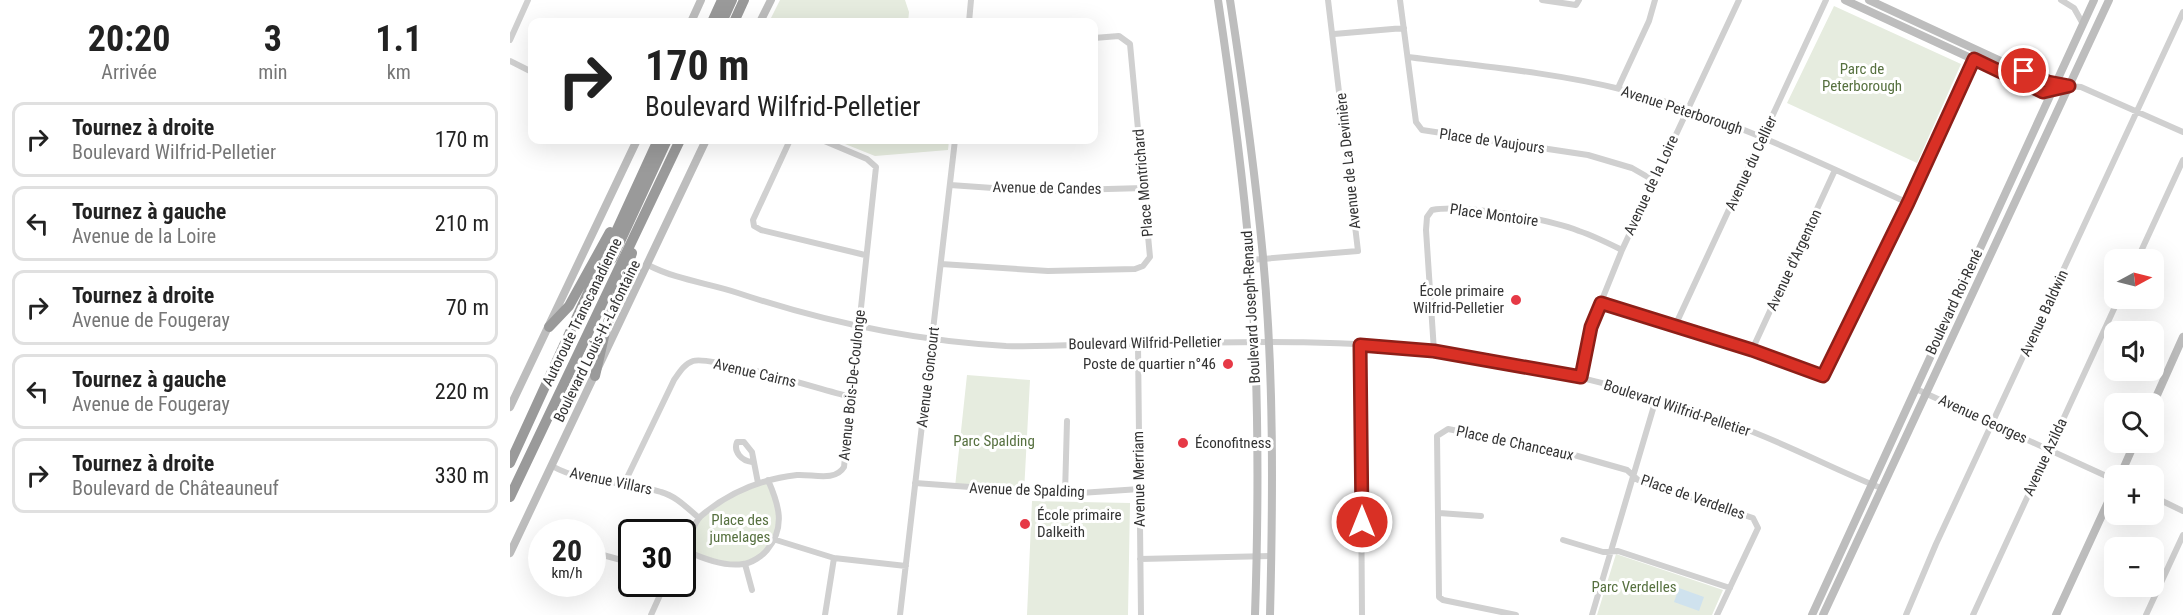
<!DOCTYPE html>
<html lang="fr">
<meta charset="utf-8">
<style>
:root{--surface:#fff;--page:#f6f6f6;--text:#222;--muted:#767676;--line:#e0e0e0}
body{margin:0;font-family:"Roboto Condensed",sans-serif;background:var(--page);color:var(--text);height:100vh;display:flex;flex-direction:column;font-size:22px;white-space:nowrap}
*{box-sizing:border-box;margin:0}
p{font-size:20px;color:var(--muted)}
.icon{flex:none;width:33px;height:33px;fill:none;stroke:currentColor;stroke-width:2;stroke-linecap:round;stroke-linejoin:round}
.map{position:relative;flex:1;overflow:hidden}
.drawer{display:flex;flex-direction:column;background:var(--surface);width:510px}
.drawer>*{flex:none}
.hud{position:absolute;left:18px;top:18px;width:570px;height:126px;border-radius:12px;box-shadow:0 6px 24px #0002;background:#fff;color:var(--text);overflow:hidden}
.needle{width:39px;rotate:83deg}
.tools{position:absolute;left:1594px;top:249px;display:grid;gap:12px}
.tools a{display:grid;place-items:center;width:60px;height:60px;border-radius:12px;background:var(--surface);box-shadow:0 6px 24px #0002;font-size:30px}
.speed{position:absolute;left:18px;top:519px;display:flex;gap:12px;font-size:30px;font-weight:700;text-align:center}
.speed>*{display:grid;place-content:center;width:78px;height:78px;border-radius:50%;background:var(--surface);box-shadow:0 6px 24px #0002;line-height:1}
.speed small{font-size:15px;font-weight:400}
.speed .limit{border:3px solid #111;border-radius:9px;background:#fff;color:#111}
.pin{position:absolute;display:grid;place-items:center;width:51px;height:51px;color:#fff;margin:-26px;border:3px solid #fff;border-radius:50%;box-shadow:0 2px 6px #0007}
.me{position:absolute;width:66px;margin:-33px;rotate:0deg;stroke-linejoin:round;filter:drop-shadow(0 0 4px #0008)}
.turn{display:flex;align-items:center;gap:21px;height:126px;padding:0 18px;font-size:27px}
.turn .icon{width:78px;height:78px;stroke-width:2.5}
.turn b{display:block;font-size:42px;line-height:51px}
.eta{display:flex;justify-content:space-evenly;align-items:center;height:102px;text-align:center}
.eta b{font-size:36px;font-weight:700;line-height:42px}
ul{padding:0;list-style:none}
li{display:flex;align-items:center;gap:18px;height:75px;margin:0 12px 9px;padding:0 6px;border:3px solid var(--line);border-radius:12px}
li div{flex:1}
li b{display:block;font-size:22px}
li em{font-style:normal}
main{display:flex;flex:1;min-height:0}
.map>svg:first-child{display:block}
</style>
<main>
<section class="drawer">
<div class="eta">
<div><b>20:20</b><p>Arrivée</p></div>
<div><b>3</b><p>min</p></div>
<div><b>1.1</b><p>km</p></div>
</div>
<ul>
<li><svg class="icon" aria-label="right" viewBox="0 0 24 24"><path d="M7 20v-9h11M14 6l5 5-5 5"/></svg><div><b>Tournez à droite</b><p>Boulevard Wilfrid-Pelletier</p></div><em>170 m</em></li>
<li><svg class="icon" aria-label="left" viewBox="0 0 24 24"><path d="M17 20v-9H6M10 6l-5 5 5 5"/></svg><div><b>Tournez à gauche</b><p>Avenue de la Loire</p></div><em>210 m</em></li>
<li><svg class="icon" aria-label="right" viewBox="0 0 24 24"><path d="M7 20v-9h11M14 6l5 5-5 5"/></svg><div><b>Tournez à droite</b><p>Avenue de Fougeray</p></div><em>70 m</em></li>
<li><svg class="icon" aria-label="left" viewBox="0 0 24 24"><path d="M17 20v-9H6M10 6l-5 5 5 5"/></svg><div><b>Tournez à gauche</b><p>Avenue de Fougeray</p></div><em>220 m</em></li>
<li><svg class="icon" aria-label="right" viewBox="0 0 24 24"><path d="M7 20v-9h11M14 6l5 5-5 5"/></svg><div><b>Tournez à droite</b><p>Boulevard de Châteauneuf</p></div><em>330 m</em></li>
</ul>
</section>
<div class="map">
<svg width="1673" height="615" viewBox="0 0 1673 615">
<rect width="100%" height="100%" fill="#fff"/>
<path fill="#e6ecdf" d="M270 0H395L399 12 398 22H259Z
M1324 6 1451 64 1407 163 1277 103Z
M325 140H439L438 150 365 156Z
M457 375 520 380 514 492 445 487Z
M258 480C261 487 266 494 268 501 274 524 260 561 233 564 213 566 193 557 174 550L189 518 214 499Z
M522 501 620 503 618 615H517Z
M1106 554 1213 590 1202 615H1087Z"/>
<path fill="#cfe2ee" d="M1169 588 1194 597 1189 611 1164 602Z"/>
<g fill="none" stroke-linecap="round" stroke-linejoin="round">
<path stroke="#d0d0d0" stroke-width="6" d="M890 0 906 122 912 130 1078 155 1122 168 1143 180
M1032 0 1066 5 1069 0
M1551 0 1564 8 1573 24
M459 22 461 0
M824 34 894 28
M0 40 18 0
M898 57C968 66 1041 72 1110 89 1211 114 1304 160 1398 203
M0 61 22 72
M1559 86 1571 87 1673 132
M1108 88 1139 21 1145 0
M280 140 243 220 244 226 251 230 355 255
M440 185 526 191 634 188
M740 260 848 251 818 0
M1627 260 1673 160
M431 264 538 271 625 269 633 266 640 257 620 44 609 36 584 38
M138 265C167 280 198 283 228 293 315 322 405 341 496 346 530 347 565 345 598 344 707 343 815 337 923 351 1024 363 1124 388 1219 423 1272 441 1320 468 1371 488
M1091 303 1242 350 1313 376 1398 203 1465 57
M1165 326 1316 0
M628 344 631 615
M850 345 852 615
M1242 350 1325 170
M924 351 916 230 917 217 922 210C953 204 1039 219 1069 231 1084 236 1098 243 1112 250
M1071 377 1081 327 1112 250 1229 0
M1406 389 1605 480
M242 462C232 461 223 452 227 442H234L242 452 248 483
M42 466C76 485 114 480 151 492 166 496 177 508 189 518
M405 483 555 494 630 489
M114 484 164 380C169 373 174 364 183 361 200 355 316 391 341 397
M555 494 557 421
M1644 497 1673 511
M929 513 971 516
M266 540 324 558 396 566
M1053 540 1093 552 1108 551 1220 588
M174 550C192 558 214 567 233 564 242 563 252 556 257 550 276 527 269 505 258 480
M82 552 122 563
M172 553C179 542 182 524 191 516 218 493 252 479 287 475 303 474 325 482 334 467L366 167 357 159 312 140
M630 559 761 556
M235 564 242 590
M141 615 155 584
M315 615 324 558
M390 615 445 140
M1006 615 933 600 929 597 927 436 938 429 1050 451 1117 470 1128 480 1243 518 1248 528 1207 615
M1082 615 1146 399
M1396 615 1426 544 1673 12
M1463 615 1609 298
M1636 615 1673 535"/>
<path stroke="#bdbdbd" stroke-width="8" d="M708 0C721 87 733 174 740 261 749 379 749 497 745 615
M720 0C733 85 745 171 753 257 764 375 763 496 760 615
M1335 0 1530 90 1559 86
M1359 0 1534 81 1550 85
M181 22 191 0
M250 22 261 0
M1643 404 1673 337
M0 407 127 140
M1610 476 1625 442
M0 553 196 140
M1302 615 1584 0
M1313 615 1599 0
M1546 615 1605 487"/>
<path stroke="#9a9a9a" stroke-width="10" d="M202 22 212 0
M212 22 222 0
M224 22 234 0
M102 259 157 140
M39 327 59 306 100 232
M85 376 96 328 122 253
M0 463 148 140
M0 497 170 140"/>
</g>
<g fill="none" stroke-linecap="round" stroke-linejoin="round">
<defs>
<path id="route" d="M852 522 850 345 924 351 1071 377 1081 327 1091 303 1242 350 1313 376 1398 203 1464 59 1533 92 1559 86 1538 82 1514 71"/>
</defs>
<use href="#route" stroke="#8d1f18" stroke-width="15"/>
<use href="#route" stroke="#d93025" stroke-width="10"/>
</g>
<g fill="#e63946" stroke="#fff" stroke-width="2">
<circle cx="1006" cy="300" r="6"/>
<circle cx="718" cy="364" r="6"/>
<circle cx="673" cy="443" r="6"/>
<circle cx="515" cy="524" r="6"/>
</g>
<g text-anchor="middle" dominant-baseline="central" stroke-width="6" stroke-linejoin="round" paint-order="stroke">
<g font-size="15" fill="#56703f" stroke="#fff">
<text x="1352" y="69">Parc de<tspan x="1352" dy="17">Peterborough</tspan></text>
<text x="484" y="441">Parc Spalding</text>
<text x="230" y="520">Place des<tspan x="230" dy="17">jumelages</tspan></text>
<text x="1124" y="587">Parc Verdelles</text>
</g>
<g font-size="15" fill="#333" stroke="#fff">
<text transform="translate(1172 110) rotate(18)">Avenue Peterborough</text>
<text transform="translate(982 141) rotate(8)">Place de Vaujours</text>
<text transform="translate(838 161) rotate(-96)">Avenue de La Devinière</text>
<text transform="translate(1241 163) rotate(-65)">Avenue du Cellier</text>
<text transform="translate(633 183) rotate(-95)">Place Montrichard</text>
<text transform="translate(1141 185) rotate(-65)">Avenue de la Loire</text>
<text transform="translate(537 188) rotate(1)">Avenue de Candes</text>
<text transform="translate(984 215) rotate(8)">Place Montoire</text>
<text transform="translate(1284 260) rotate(-65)">Avenue d'Argenton</text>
<text transform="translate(1444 302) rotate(-65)">Boulevard Roi-René</text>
<text transform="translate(741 307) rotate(-93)">Boulevard Joseph-Renaud</text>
<text transform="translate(72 312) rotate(-64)">Autoroute Transcanadienne</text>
<text transform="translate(1534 313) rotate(-65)">Avenue Baldwin</text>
<text transform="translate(87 341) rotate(-64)">Boulevard Louis-H.-Lafontaine</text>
<text transform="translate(635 343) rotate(-1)">Boulevard Wilfrid-Pelletier</text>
<text transform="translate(245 373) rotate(13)">Avenue Cairns</text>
<text transform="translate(418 377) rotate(-83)">Avenue Goncourt</text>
<text transform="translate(342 385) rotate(-84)">Avenue Bois-De-Coulonge</text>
<text transform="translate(1167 408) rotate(18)">Boulevard Wilfrid-Pelletier</text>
<text transform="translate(1473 419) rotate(25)">Avenue Georges</text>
<text transform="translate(1005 443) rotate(12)">Place de Chanceaux</text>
<text transform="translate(1535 457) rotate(-65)">Avenue Azilda</text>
<text transform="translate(629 479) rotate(-91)">Avenue Merriam</text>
<text transform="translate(101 481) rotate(12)">Avenue Villars</text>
<text transform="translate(517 490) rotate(2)">Avenue de Spalding</text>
<text transform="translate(1183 497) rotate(19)">Place de Verdelles</text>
</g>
<g font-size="15" fill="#333" stroke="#fff" text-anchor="end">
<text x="994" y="291">École primaire<tspan x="994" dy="17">Wilfrid-Pelletier</tspan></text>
<text x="706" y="364">Poste de quartier n°46</text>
<text x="685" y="443" text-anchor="start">Éconofitness</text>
<text x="527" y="515" text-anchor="start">École primaire<tspan x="527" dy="17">Dalkeith</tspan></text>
</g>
</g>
</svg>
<div class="tools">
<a><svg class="needle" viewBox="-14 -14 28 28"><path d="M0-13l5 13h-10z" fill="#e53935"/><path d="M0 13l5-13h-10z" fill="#767676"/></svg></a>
<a><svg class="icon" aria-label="sound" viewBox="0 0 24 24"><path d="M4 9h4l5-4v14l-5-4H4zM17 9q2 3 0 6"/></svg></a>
<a><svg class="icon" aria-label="search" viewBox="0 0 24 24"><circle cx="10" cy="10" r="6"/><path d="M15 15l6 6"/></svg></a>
<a>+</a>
<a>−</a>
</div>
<div class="speed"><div>20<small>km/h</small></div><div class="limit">30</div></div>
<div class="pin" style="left:1514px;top:71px;background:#d93025"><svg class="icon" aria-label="arrive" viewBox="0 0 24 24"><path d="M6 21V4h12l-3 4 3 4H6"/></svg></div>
<svg class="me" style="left:852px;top:522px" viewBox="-20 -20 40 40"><circle r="17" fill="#d93025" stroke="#fff" stroke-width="3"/><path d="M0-11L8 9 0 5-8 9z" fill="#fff"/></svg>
<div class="hud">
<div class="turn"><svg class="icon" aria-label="right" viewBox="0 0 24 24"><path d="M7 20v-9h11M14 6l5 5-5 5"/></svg><div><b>170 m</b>Boulevard Wilfrid-Pelletier</div></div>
</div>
</div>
</main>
